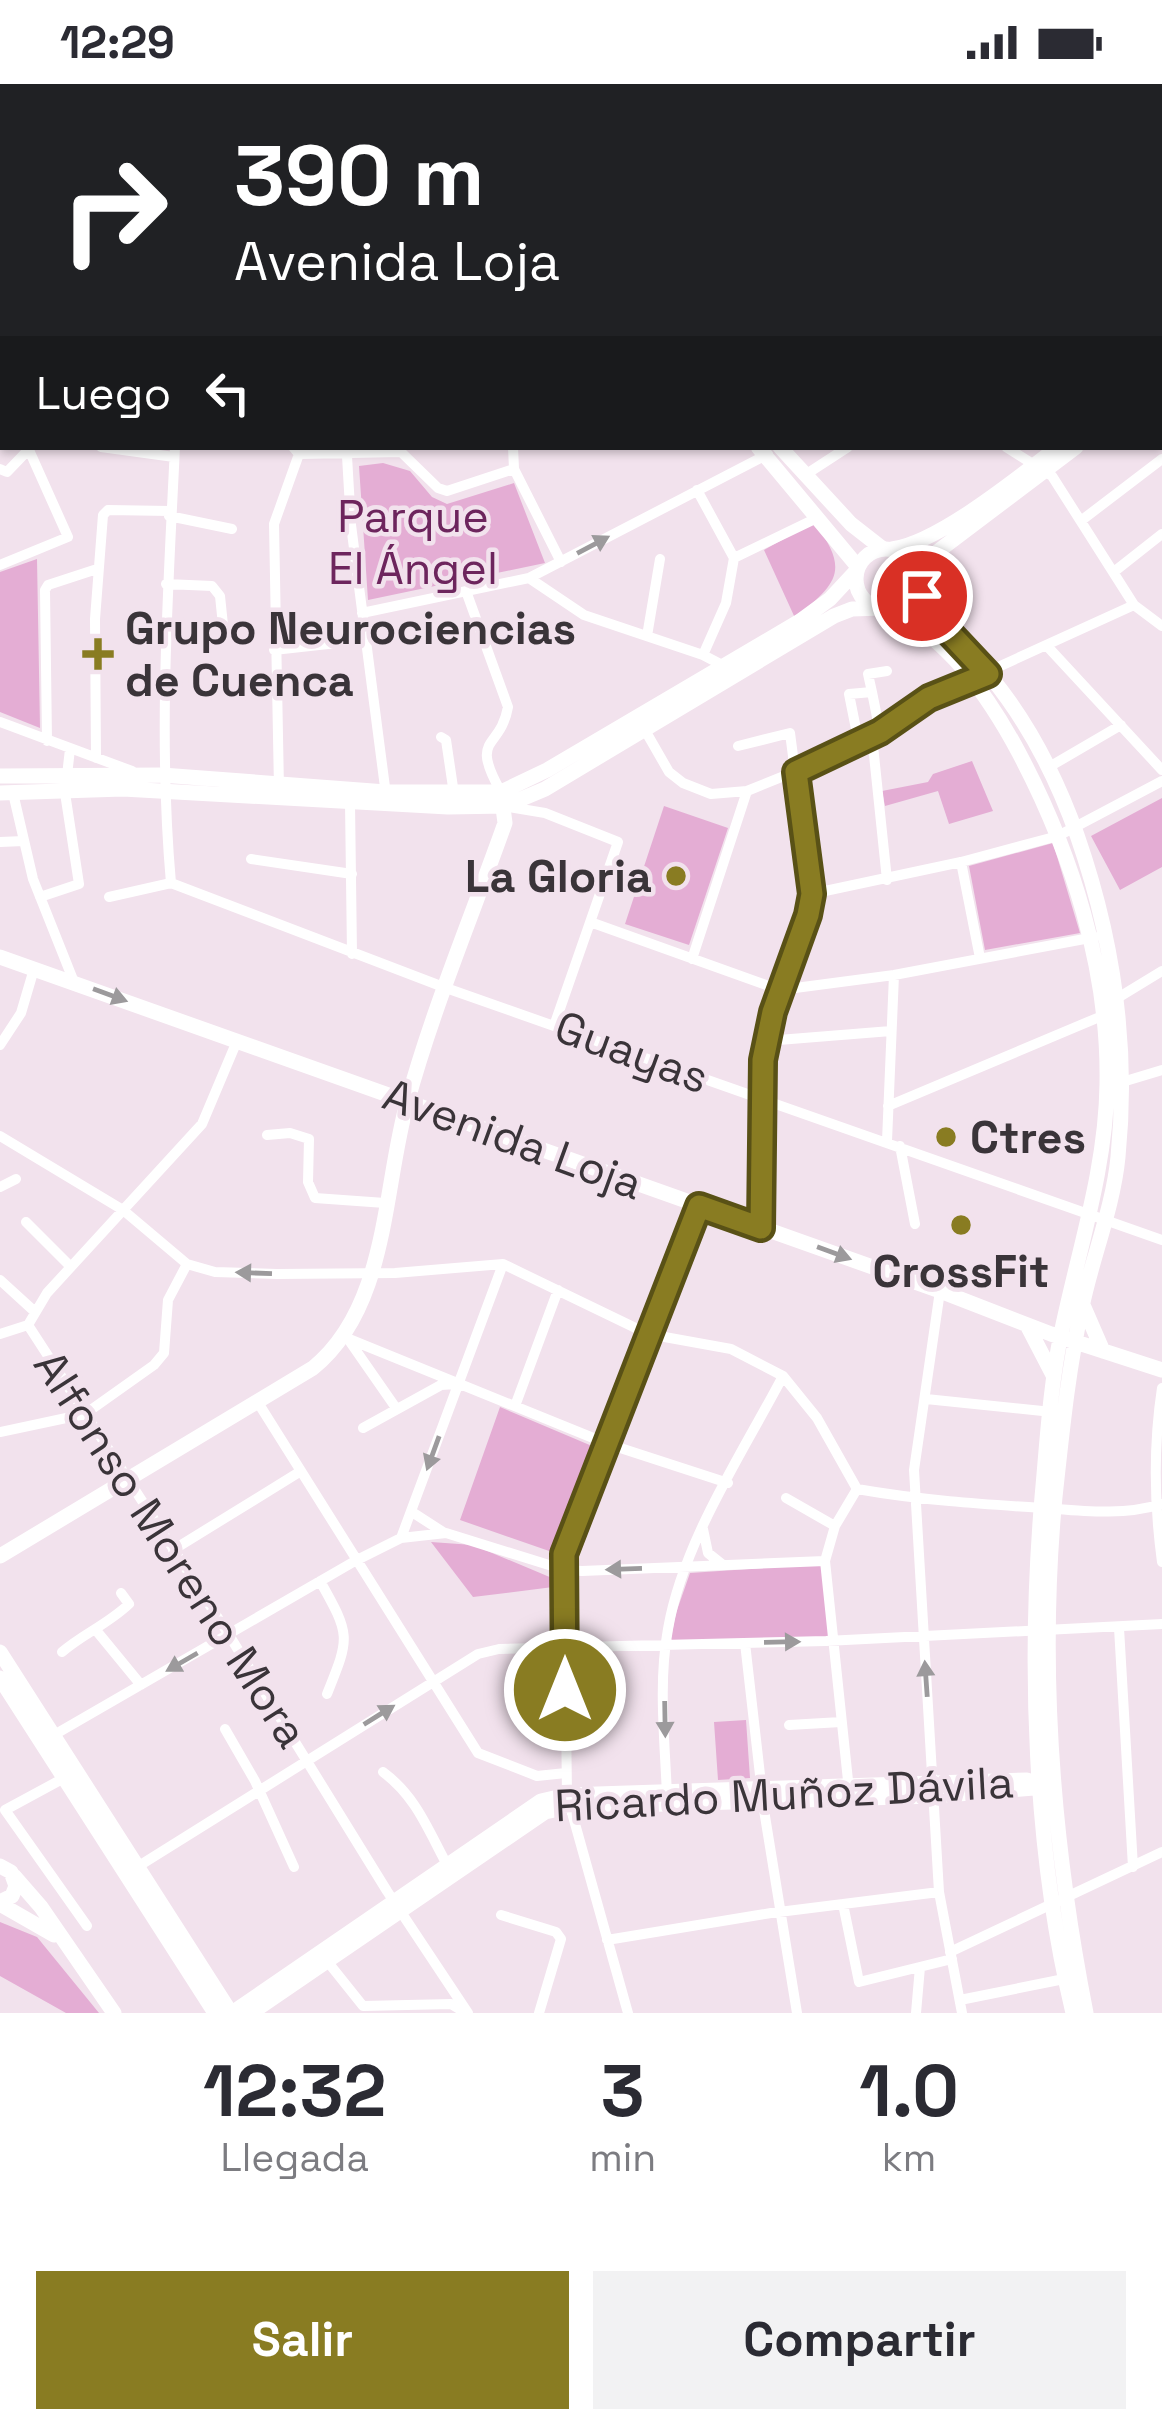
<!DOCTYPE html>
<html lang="es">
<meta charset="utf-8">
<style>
:root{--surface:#fff;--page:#f2f2f3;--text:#2b2b33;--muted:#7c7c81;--accent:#897c22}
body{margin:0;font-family:"Space Grotesk",sans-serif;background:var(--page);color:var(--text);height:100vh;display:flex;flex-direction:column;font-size:45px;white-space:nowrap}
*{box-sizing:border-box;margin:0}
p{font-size:39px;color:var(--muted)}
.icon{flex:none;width:66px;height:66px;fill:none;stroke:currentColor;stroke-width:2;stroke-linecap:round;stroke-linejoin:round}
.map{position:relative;height:1929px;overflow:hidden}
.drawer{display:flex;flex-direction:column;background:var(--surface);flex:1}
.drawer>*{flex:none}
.banner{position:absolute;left:0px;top:0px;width:1164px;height:366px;box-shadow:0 3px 9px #0004;background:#202124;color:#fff;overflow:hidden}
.pin{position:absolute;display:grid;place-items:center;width:102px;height:102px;color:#fff;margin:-51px;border:6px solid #fff;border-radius:50%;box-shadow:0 3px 12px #0007}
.me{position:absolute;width:132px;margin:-66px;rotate:0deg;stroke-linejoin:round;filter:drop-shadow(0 0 9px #0008)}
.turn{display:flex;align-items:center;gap:42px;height:252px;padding:0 36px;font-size:54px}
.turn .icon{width:156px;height:156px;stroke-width:2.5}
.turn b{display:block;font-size:84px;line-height:102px}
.then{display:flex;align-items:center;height:114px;padding:0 36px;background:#0003;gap:24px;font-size:45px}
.eta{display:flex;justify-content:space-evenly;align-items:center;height:204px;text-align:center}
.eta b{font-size:72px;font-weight:700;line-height:84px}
.cta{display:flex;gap:24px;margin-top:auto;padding:24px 36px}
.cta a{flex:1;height:138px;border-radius:0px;background:var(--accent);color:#fff;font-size:48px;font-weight:700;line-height:138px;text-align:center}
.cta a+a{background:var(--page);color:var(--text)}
.status{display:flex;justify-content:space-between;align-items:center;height:84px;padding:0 60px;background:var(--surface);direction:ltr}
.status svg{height:33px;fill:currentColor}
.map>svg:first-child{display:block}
</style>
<div class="status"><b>12:29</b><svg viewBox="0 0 49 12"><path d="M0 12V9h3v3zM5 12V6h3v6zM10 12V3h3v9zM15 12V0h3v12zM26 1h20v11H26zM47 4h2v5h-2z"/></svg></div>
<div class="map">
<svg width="1162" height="1929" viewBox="0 0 1162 1929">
<rect width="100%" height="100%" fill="#f2e2ed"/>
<path fill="#e4add4" d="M383 379 410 387 432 413 447 420 514 399 545 479 368 516 359 382Z
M814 438C850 487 838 498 795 534L764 466Z
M37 475 40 644 0 628V488Z
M972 677 993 727 949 740 938 707 885 722 882 707 928 698 933 690Z
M1162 714V783L1120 806 1091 752Z
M664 722 728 744 689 861 625 840Z
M1053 759 1080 849 985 866 969 782Z
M500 1323 592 1362 552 1468 460 1436Z
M431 1458 473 1461 552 1494 553 1503 473 1513Z
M821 1480 831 1555 670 1559 676 1529 690 1489Z
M746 1636 750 1694 718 1696 714 1638Z
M0 1838 37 1853 99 1929H66L0 1892Z"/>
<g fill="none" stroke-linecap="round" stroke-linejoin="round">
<path stroke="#fff" stroke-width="10" d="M170 0V3
M662 0 665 3
M728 0 730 3
M1011 0 1012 3
M466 3 470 0
M877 3V0
M0 68 3 67
M0 134 3 135
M0 218 3 153
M0 228H3
M0 342H3
M101 363 174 373
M293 363 299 370 401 368 438 404 447 407 514 385
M513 363 514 385 561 478
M1006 363 1052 392 1134 521 1162 542
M347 372 351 441 386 711
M0 385 7 388 31 363
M805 391 848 363
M697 406 734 474 726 519 703 571
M169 432 232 445
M1082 436 1162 375
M734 474 819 433
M0 481 68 453 29 366
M1115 487 1162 450
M529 494 584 531 703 571 726 583
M166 500 212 502 220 512 223 541
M466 507 508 623C500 667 469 651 501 708
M362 529 529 494 768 370
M647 552 660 475
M1047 562 1162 686
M274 566 364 556
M872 608 868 590 887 587
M0 638 132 687
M642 641 669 688 683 699 711 710 747 707 841 669 930 614 1134 521
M872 652 887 796
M441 653 446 656 454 710
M47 657 45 506 48 501 97 485
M859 660 849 610 872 608 880 648
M738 662 790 649 811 810 773 928 763 977 761 1144
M96 674 95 535 103 431 108 426 170 427
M1049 683 1121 641
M279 705 274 440 299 370
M13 709 33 795 74 898
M350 719 352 870
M509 723 545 729 618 758 555 939
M0 758 24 757
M251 775 352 790
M961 778 980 874
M171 799 446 904 1162 1156
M171 799C158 653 168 509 175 363
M811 810 961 778 1058 752 1162 697
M40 813 79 800 65 709 70 665
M109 813 171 799
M593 839 780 906 894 891 1095 853
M692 875 747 707
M237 957 202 1040 47 1209 28 1241 229 1551 387 1807 468 1929
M766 957 891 947
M0 961 21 929 34 885
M1119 999 1162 986
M888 1022 1102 932 1116 915 1162 887
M267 1051 290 1049 309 1055 308 1098 315 1114 385 1119
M0 1052 123 1126 187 1180 215 1188 277 1190 395 1189 503 1180 648 1250 731 1265 783 1292 817 1334 857 1405C919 1416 980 1420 1042 1424 1083 1427 1122 1432 1162 1420
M887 1057 894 891
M900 1062 915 1140
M0 1103 16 1095
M26 1138 71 1183
M0 1196 34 1227
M940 1207 914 1386 939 1808 962 1929
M0 1250 28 1241
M344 1253 608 1360 728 1399
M348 1255 396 1324
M1162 1304C1153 1363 1154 1419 1162 1478
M926 1315 1052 1328
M257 1317 478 1669 537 1692 566 1689
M515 1322 558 1206
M363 1344 441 1301 456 1300
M0 1348 85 1330 154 1281 164 1269 168 1216 187 1180
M786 1414 835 1442
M412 1428 443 1448
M703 1445 708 1469 723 1481
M401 1454 446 1449 565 1486 582 1487 825 1477
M173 1466 301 1387
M320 1497C351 1552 350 1553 327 1610
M1119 1544 1133 1783
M95 1545 141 1601
M745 1559 764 1726 797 1929
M62 1568C83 1550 108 1540 129 1520L121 1509
M789 1641 841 1638
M225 1645 255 1697 294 1783
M47 1655 355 1477 401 1454 503 1180
M383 1688C418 1714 429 1749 450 1786
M64 1694 5 1726 87 1842
M849 1706 825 1477 835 1442 857 1405
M667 1712C665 1658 658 1599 668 1545 683 1458 742 1370 783 1292
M134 1785 478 1570 499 1565 826 1557 1162 1540
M843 1820 859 1898 952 1875
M501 1831 556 1848 561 1855 539 1929
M607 1856 771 1829 939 1808
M950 1868 1162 1768
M327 1877 363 1922 451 1920 461 1926
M960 1916 1069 1894
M628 1929 567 1711 564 1470 699 1122
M916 1929 920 1883"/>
<path stroke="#fff" stroke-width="15" d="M419 0 422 3
M442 0 445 3
M1086 0 1087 3
M1101 0V3
M582 3 586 0
M1161 188 1162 190
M1161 210 1162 211
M1161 286 1162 285
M1161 301 1162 300
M758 363 858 483
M780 363 851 440 883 465
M892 465C938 459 1019 393 1058 363
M856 495a30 30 0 1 1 60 0a30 30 0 1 1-60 0Z
M916 496 933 471 1076 363
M915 501C936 535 964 561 990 592 1028 638 1057 695 1077 751 1113 854 1129 964 1118 1073 1113 1124 1092 1174 1082 1223 1068 1286 1062 1349 1055 1413 1039 1583 1053 1761 1086 1929
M886 525C947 551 989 613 1019 669 1072 769 1109 886 1107 1000 1106 1086 1078 1167 1061 1250 1050 1303 1047 1359 1042 1413 1028 1579 1034 1767 1073 1929
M0 692 162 691 386 708H501L547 686 800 537 830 515 857 486
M0 709 123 705 448 723 505 722 545 705 834 532 852 525 881 524
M0 873 940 1207 1051 1250 1162 1286
M1083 1221 1103 1267
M1027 1241 1053 1291
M0 1472 313 1284C388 1223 383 1106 407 1019 433 924 472 832 505 739L501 708
M0 1568 231 1929
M0 1594 215 1929
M0 1782 11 1788 16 1802 12 1812 0 1818
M14 1792 41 1823 114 1929
M0 1820 54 1851
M232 1929 541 1717 567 1711 1027 1696 1041 1701
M251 1929 545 1728 569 1723 933 1712 1034 1704"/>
</g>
<defs><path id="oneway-solid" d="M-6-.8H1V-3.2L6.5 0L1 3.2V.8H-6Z" transform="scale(3)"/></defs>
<g fill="#9c9a9c">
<use href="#oneway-solid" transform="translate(593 461) rotate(-28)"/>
<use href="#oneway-solid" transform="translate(110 911) rotate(20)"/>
<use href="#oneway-solid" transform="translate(834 1169) rotate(20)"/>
<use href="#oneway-solid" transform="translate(254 1189) rotate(-178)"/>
<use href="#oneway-solid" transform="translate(433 1369) rotate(110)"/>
<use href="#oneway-solid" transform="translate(624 1485) rotate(178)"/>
<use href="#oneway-solid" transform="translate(782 1558) rotate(-1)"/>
<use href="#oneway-solid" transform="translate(182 1578) rotate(150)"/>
<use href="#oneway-solid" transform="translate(926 1595) rotate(-94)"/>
<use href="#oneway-solid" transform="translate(379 1631) rotate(-32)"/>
<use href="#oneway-solid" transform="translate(665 1635) rotate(89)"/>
</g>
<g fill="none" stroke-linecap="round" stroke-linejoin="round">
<defs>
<path id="route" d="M565 1606 564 1470 699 1122 761 1144 763 976 773 928 808 831 812 810 796 688 880 648 929 614 988 590 942 541 922 512"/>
</defs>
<use href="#route" stroke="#595116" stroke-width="30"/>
<use href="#route" stroke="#897c22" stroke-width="21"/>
</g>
<g fill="#897c22" stroke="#f2e2ed" stroke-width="4.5">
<path d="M92 552h12v12h12v12h-12v12h-12v-12h-12v-12h12z"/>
<circle cx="676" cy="792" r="12"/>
<circle cx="946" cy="1053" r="12"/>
<circle cx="961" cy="1141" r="12"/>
</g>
<g text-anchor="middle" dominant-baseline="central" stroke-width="9" stroke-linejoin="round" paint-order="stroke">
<g font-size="45" fill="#6d255d" stroke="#f2e2ed">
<text x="413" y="432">Parque<tspan x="413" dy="52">El Ángel</tspan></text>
</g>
<g font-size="45" font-weight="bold" fill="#3a3439" stroke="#f2e2ed" text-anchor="start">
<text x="125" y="544">Grupo Neurociencias<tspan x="125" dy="52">de Cuenca</tspan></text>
<text x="652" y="792" text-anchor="end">La Gloria</text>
<text x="970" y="1053">Ctres</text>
<text x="961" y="1187" text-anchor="middle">CrossFit</text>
</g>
<g font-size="45" fill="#3a3439" stroke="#f2e2ed">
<text transform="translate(632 968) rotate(20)">Guayas</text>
<text transform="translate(513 1055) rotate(20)">Avenida Loja</text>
<text transform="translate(171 1465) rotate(57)">Alfonso Moreno Mora</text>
<text transform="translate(784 1710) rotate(-3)">Ricardo Muñoz Dávila</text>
</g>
</g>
</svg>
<div class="pin" style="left:922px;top:512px;background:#d93025"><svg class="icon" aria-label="arrive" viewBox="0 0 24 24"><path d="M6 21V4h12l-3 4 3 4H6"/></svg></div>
<svg class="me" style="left:565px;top:1606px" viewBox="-20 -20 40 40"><circle r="17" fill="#897c22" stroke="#fff" stroke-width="3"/><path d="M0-11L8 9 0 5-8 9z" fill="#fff"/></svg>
<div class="banner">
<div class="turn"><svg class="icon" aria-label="right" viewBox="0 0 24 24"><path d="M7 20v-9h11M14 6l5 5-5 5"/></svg><div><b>390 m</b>Avenida Loja</div></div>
<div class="then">Luego<svg class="icon" aria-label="left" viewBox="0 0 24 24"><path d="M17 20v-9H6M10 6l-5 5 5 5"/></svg></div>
</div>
</div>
<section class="drawer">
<div class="eta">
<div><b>12:32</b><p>Llegada</p></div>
<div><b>3</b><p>min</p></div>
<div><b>1.0</b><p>km</p></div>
</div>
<div class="cta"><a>Salir</a><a>Compartir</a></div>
</section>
